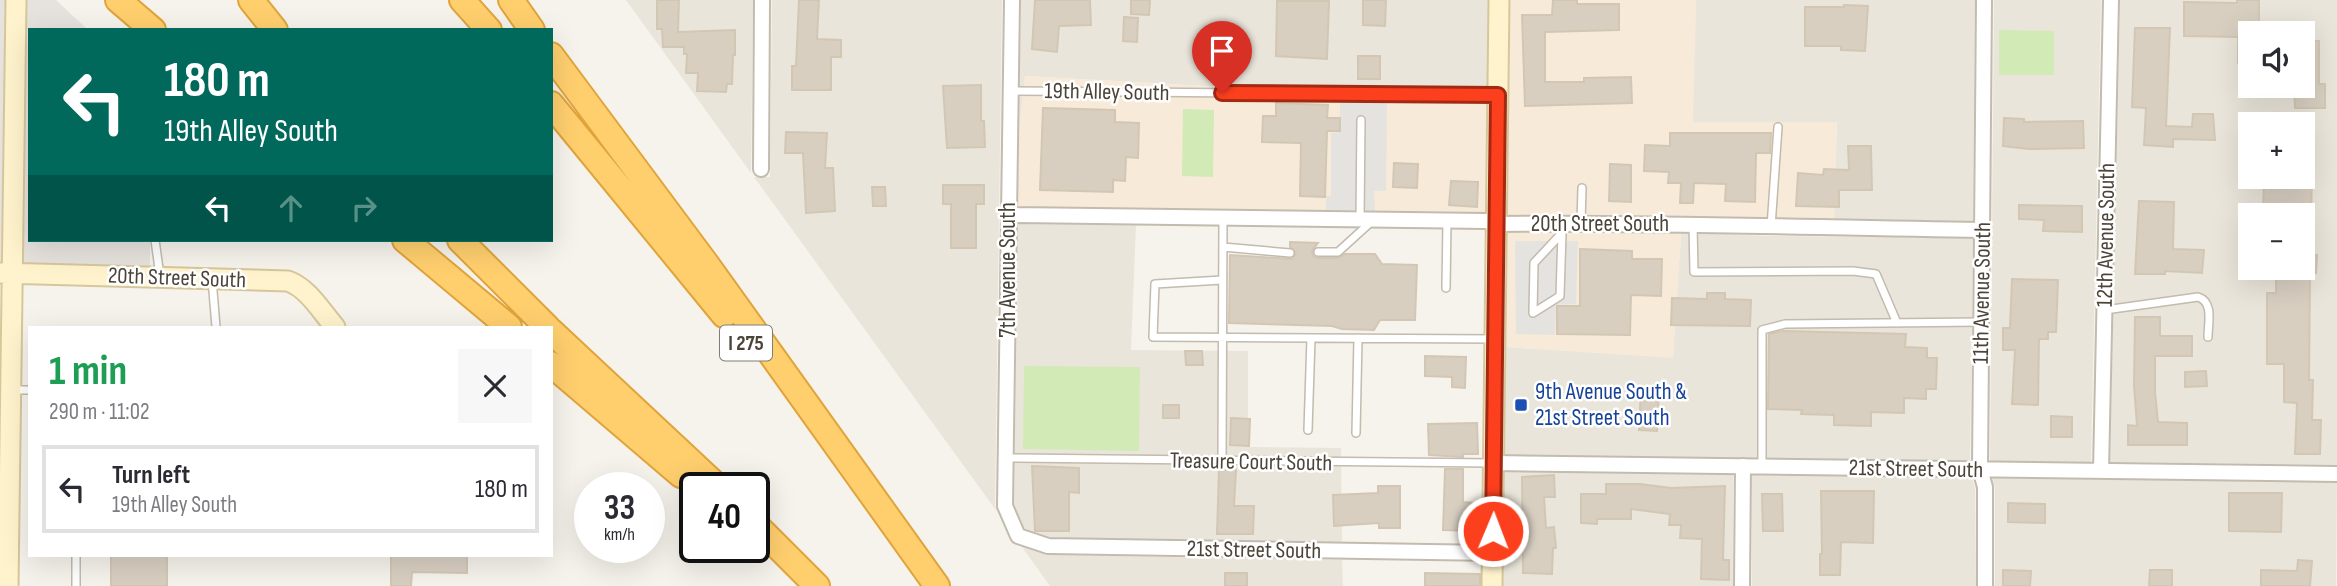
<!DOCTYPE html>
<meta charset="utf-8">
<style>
:root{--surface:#fff;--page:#f7f7f7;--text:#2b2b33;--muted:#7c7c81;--line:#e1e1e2}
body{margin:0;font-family:"Sofia Sans Condensed",sans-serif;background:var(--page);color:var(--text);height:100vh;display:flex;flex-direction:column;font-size:26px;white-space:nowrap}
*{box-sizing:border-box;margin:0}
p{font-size:23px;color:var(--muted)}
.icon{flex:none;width:38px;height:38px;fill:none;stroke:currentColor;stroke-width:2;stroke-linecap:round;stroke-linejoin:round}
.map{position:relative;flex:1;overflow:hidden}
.sheet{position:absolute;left:28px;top:326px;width:525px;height:231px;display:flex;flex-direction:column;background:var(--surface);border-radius:0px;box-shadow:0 7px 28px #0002}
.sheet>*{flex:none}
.hud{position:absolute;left:28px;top:28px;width:525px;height:214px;border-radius:0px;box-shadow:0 7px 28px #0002;background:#00695c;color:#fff;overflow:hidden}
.tools{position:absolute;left:2238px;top:21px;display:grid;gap:14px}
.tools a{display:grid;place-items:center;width:77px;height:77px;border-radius:0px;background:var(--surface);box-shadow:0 7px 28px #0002;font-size:35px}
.speed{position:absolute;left:574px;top:472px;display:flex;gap:14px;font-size:35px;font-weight:700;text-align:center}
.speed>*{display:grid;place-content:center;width:91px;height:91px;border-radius:50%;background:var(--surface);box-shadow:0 7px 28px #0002;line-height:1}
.speed small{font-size:18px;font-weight:400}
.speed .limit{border:4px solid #111;border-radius:10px;background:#fff;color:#111}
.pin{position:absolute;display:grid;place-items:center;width:60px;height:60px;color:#fff;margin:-72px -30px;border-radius:50% 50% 50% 0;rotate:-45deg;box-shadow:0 0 7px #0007}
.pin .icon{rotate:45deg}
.me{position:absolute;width:77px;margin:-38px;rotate:1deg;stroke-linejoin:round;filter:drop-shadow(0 0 5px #0008)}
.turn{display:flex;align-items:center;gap:24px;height:147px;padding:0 21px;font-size:32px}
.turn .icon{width:91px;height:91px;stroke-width:2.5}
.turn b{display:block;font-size:49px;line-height:60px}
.lanes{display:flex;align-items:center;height:66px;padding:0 21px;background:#0003;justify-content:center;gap:35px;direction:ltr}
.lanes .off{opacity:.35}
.round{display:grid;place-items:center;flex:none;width:74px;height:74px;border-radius:0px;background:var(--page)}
.summary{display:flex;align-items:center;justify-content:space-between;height:119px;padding:0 21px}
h1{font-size:42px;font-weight:700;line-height:52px;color:#1e9e55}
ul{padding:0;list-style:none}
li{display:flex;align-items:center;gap:21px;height:88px;margin:0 14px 10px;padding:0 7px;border:4px solid var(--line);border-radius:0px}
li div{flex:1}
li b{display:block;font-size:26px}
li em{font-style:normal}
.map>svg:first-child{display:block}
</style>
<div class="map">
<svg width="2337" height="586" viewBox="0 0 2337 586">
<rect width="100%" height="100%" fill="#f6f3ec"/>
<path fill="#eae5da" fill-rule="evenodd" d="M626 0H753L751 173Z
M772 0H1002L995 506 998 513 754 177H770Z
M1021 0H1489L1488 102 1025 76 1019 131Z
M1696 0H1975L1973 221 1834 220 1837 122H1692Z
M1994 0H2101L2091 462 1990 461Z
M2120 0H2337V465L2110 462ZM2250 33H2303V86H2250ZM2250 124H2303V177H2250ZM2250 215H2303V268H2250Z
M1018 224 1136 225 1131 350 1248 351V447L1341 448 1342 543 1049 538 1025 530 1014 505Z
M1681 233 1771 236 1973 238 1970 461 1504 455 1505 347 1673 357Z
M1504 472 1733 475V586H1503Z
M1752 475 1972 478 1975 488 1976 586H1752Z
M1992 478 2337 482 2336 586H1995V487Z
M1022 547 1048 555 1342 560 1343 586H1050Z"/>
<path fill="#f7ead8" d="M1508 0H1696L1693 122H1837L1834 220 1670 216H1506Z
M1025 76 1488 102 1487 212 1018 207 1019 131Z
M1506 233H1681L1673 358 1505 347Z"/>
<path fill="#e6e2dd" d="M0 0H6L2 264H0Z
M25 0H56L88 30H30V240H150V268L22 265Z"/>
<path fill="#d2eab5" d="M1999 30 2054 31V75H1999Z
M1183 109 1214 110 1213 177 1182 176Z
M1024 366 1140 367 1139 451 1023 449Z"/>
<path fill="#e5e3e0" d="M1387 101 1386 191H1374L1375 211 1326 210V196H1331V133L1340 132V103Z
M1515 241H1578L1576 304 1556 305 1555 335 1516 334Z"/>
<path fill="#d8cfc1" stroke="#d3c7b4" stroke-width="2" d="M657 0H679L678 32 735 30V55H733L732 84H727L726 92 697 91 698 73H686L687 54H684V47H663L662 29H657Z
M799 0H819L817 39 841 40V57H831V90H792V66H796Z
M1035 0H1090L1091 25 1059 26 1057 52 1032 49Z
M1131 0H1150L1149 15 1131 14Z
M1363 0H1386L1385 26 1363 25Z
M1553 0H1577V4H1619V30L1545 32V82H1584V78L1631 77 1632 103 1525 106 1522 15H1552Z
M2237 0H2259V23H2250V64L2238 63V37L2184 36V2L2237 3Z
M1277 1H1329L1327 59 1276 56Z
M1844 5 1868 6 1865 51 1841 50V46H1805V7H1844Z
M1124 17 1138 18 1137 42 1123 41Z
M2135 28H2170L2166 126 2192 127 2193 114H2213L2215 140 2173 139V147L2144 145 2146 108 2132 107Z
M2303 41H2319V84H2325V108H2295L2294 86H2303Z
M1358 56H1380V79H1358Z
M981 85V121H984L985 147 947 148 943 86Z
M1276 103 1328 105 1327 118H1340V131H1327L1325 197 1300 196 1301 143 1262 142 1263 116H1276Z
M1043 108 1115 110V122L1139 123 1138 158 1126 157 1125 181 1113 180V192L1040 190Z
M2004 118 2024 119V122L2083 121 2084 148 2029 149 2003 146Z
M786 132 827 133 825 168H833L835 211 806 213 803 153H785Z
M1670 133H1771L1770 153H1756L1755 202 1725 201 1726 184 1694 183 1693 203H1680L1681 183H1668L1669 172 1644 171 1645 145 1670 146Z
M1848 146H1871L1872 190H1839V207L1796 206 1798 173 1823 175 1824 169 1849 170Z
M1394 163 1418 164 1417 188 1393 187Z
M1610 164 1631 165V202L1609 201Z
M2264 177H2312L2311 215H2263Z
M1451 181 1478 182 1477 207 1449 205Z
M943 185H984V204H976V248H951V204H943Z
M872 187H885L886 206H873Z
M2139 201 2174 202 2173 249 2204 250 2202 273 2165 271V274H2135Z
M2019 205 2082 206V232L2043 231 2044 220 2019 219Z
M1290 242 1318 243 1312 251 1313 256 1317 258H1338L1345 254H1375L1382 264 1417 265 1415 320H1380L1374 330 1342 329 1332 326 1229 323 1230 255 1292 259 1296 253 1290 247Z
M1580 249 1632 251V259H1662L1661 296 1631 295 1630 335 1557 334V306H1580Z
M2303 255H2317L2316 273H2310L2309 380H2313L2312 420H2321L2320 454H2295L2297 403 2284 402V364H2267V293H2276V268H2303Z
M2012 279 2058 280 2056 332H2048V339H2039L2038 405 2012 404 2015 350H2003V328H2010Z
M1707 293H1725V299L1751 300 1750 326 1671 325 1672 298 1707 299Z
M2135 317H2160V336H2192V356H2155V392L2158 422 2187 423V445H2128V425L2137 426 2134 385Z
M1783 331 1906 334 1905 347 1927 348V358H1937L1936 389H1926V399L1904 398V413L1871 412V426L1834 425V415L1801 414 1802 410 1768 409 1769 334Z
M1185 351H1202L1203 365H1186Z
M1425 356 1466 357 1465 388 1452 387V377L1425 376Z
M2206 371 2207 386 2185 387V372Z
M1641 387 1659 388 1657 431 1639 430Z
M1163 405H1179V418H1163Z
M2051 416 2072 417V437H2051Z
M1231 418 1250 419 1249 446 1230 445Z
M1477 423 1478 454H1463V457L1429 455 1428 424Z
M1032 466 1079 468V493L1069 492V531H1035Z
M1219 469 1236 470 1234 506H1254L1253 534H1217Z
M1445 469H1463V502L1474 503 1472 531 1443 530Z
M1554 475 1555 497H1544L1546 528 1554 527 1556 548H1553L1552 574 1523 573 1522 477Z
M1606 484H1640L1671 488 1725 486 1723 560H1729V580L1701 579 1702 539 1680 538 1681 525H1669L1670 514 1631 509V519H1597V524L1581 523V494H1606Z
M1378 486H1400V528H1379V523L1334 526 1333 495 1378 493Z
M1821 491H1874L1873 543 1841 542 1840 575H1820V554H1822Z
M2229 493H2282L2281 532 2229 531Z
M1762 494H1782L1783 531H1763Z
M2008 503 2045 504V523L2008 522Z
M111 555H167V586H111Z
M391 555H467V573L412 572 411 586H391Z
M2298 560 2312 561 2310 586H2261V570L2297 571Z
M2003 570 2031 571 2030 586H2003Z
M2150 570H2172V586H2149Z
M1225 573H1247V586H1225Z
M1425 573 1480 574V586H1425Z"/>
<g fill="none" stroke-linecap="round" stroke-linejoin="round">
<defs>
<path id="lane" d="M1010 91 1495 95
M1360 219 1361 120
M1581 223 1582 188
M1693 225 1694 272 1853 271 1876 274 1897 323
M1771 227 1778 127
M1562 233 1534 263 1533 313 1560 296 1562 233V224
M155 240 160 276
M1223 247 1290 253
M1318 252H1338L1371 222
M212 279 216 327
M1222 280 1155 284 1153 337 1495 339
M1446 288 1447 221
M2105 310 2198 297C2214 302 2208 323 2208 337
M13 390H30
M1308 430 1311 338
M1356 433 1358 338
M1007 458 1492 463
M1222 462 1223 218
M1762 466V330L1785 324 1981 322
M76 586V555"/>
<path id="street" d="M1012 0 1005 506 1018 536 1048 546 1493 553
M1984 0 1980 469 1985 487V586
M761 169 762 0
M1009 215 1486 221 1496 224C1658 222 1820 228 1982 230
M1494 463 2337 474
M2101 471 2111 0
M1742 586 1743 466"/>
<path id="secondary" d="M1 273 288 281C308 288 321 311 335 327
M8 586 16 0
M1492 586 1499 0"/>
<path id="highway" d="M118 0 153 30
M251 0 275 30
M462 0 489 30
M511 0 532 30
M551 55 705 262 937 586
M551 104 724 315
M405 240 509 327
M460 240 547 327
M551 331 719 488
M551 364 681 475
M754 523 817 586"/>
</defs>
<use href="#lane" stroke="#c2bbae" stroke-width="10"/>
<use href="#street" stroke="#c2bbae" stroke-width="18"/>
<use href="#secondary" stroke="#d6c79b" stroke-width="23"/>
<use href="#highway" stroke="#e0a43c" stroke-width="28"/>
<use href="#lane" stroke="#fff" stroke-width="7"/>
<use href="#street" stroke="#fff" stroke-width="14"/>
<use href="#secondary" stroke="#fff3cd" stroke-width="19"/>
<use href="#highway" stroke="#ffcf6e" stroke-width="24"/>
</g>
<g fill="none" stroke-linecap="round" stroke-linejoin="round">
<defs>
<path id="route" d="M1222 93 1498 95 1493 531"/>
</defs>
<use href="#route" stroke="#a42913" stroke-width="18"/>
<use href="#route" stroke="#fc3f1d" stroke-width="12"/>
</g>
<rect fill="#1a4fb4" stroke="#fff" stroke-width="2.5" x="1514" y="398" width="14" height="14" rx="3.5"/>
<g text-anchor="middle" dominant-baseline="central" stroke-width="5" stroke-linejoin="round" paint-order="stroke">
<rect fill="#fff" stroke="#817c74" stroke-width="2" x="720" y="325.5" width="52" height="35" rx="5"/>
<g font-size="21" font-weight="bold" fill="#4b4439">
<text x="746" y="343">I 275</text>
</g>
<g font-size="23" fill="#4b4439" stroke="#fff">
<text transform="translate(1107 92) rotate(1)">19th Alley South</text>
<text x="1600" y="224">20th Street South</text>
<text transform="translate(2106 235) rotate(-89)">12th Avenue South</text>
<text transform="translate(1008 270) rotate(-90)">7th Avenue South</text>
<text transform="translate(177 278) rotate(2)">20th Street South</text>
<text transform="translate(1982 293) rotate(-89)">11th Avenue South</text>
<text transform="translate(1251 462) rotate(1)">Treasure Court South</text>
<text transform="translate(1916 469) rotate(1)">21st Street South</text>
<text transform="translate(1254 550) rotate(1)">21st Street South</text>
</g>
<g font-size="23" fill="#164399" stroke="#fff" text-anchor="start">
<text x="1535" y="392">9th Avenue South &amp;<tspan x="1535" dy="26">21st Street South</tspan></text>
</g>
</g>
</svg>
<div class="tools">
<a><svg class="icon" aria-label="sound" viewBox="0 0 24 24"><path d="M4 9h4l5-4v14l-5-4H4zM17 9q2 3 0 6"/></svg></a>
<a>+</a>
<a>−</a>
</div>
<div class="speed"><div>33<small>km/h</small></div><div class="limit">40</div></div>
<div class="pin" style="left:1222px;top:93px;background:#d93025"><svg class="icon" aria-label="arrive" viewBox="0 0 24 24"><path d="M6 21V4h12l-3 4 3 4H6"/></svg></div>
<svg class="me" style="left:1493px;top:531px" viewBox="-20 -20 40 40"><circle r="17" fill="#fc3f1d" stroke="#fff" stroke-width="3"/><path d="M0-11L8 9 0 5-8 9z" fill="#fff"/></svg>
<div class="hud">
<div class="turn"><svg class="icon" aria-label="left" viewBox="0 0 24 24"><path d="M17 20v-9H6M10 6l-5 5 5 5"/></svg><div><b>180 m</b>19th Alley South</div></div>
<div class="lanes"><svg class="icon" aria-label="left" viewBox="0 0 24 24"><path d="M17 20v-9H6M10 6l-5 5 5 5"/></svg><svg class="icon off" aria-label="ahead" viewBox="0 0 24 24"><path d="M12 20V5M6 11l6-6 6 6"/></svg><svg class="icon off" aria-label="right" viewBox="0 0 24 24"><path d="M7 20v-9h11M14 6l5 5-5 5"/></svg></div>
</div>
<section class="sheet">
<div class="summary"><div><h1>1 min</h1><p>290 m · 11:02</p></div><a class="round"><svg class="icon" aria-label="close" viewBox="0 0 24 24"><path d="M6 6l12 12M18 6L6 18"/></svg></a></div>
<ul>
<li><svg class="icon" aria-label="left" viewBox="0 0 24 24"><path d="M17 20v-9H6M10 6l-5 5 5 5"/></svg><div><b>Turn left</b><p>19th Alley South</p></div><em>180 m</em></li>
</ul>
</section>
</div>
